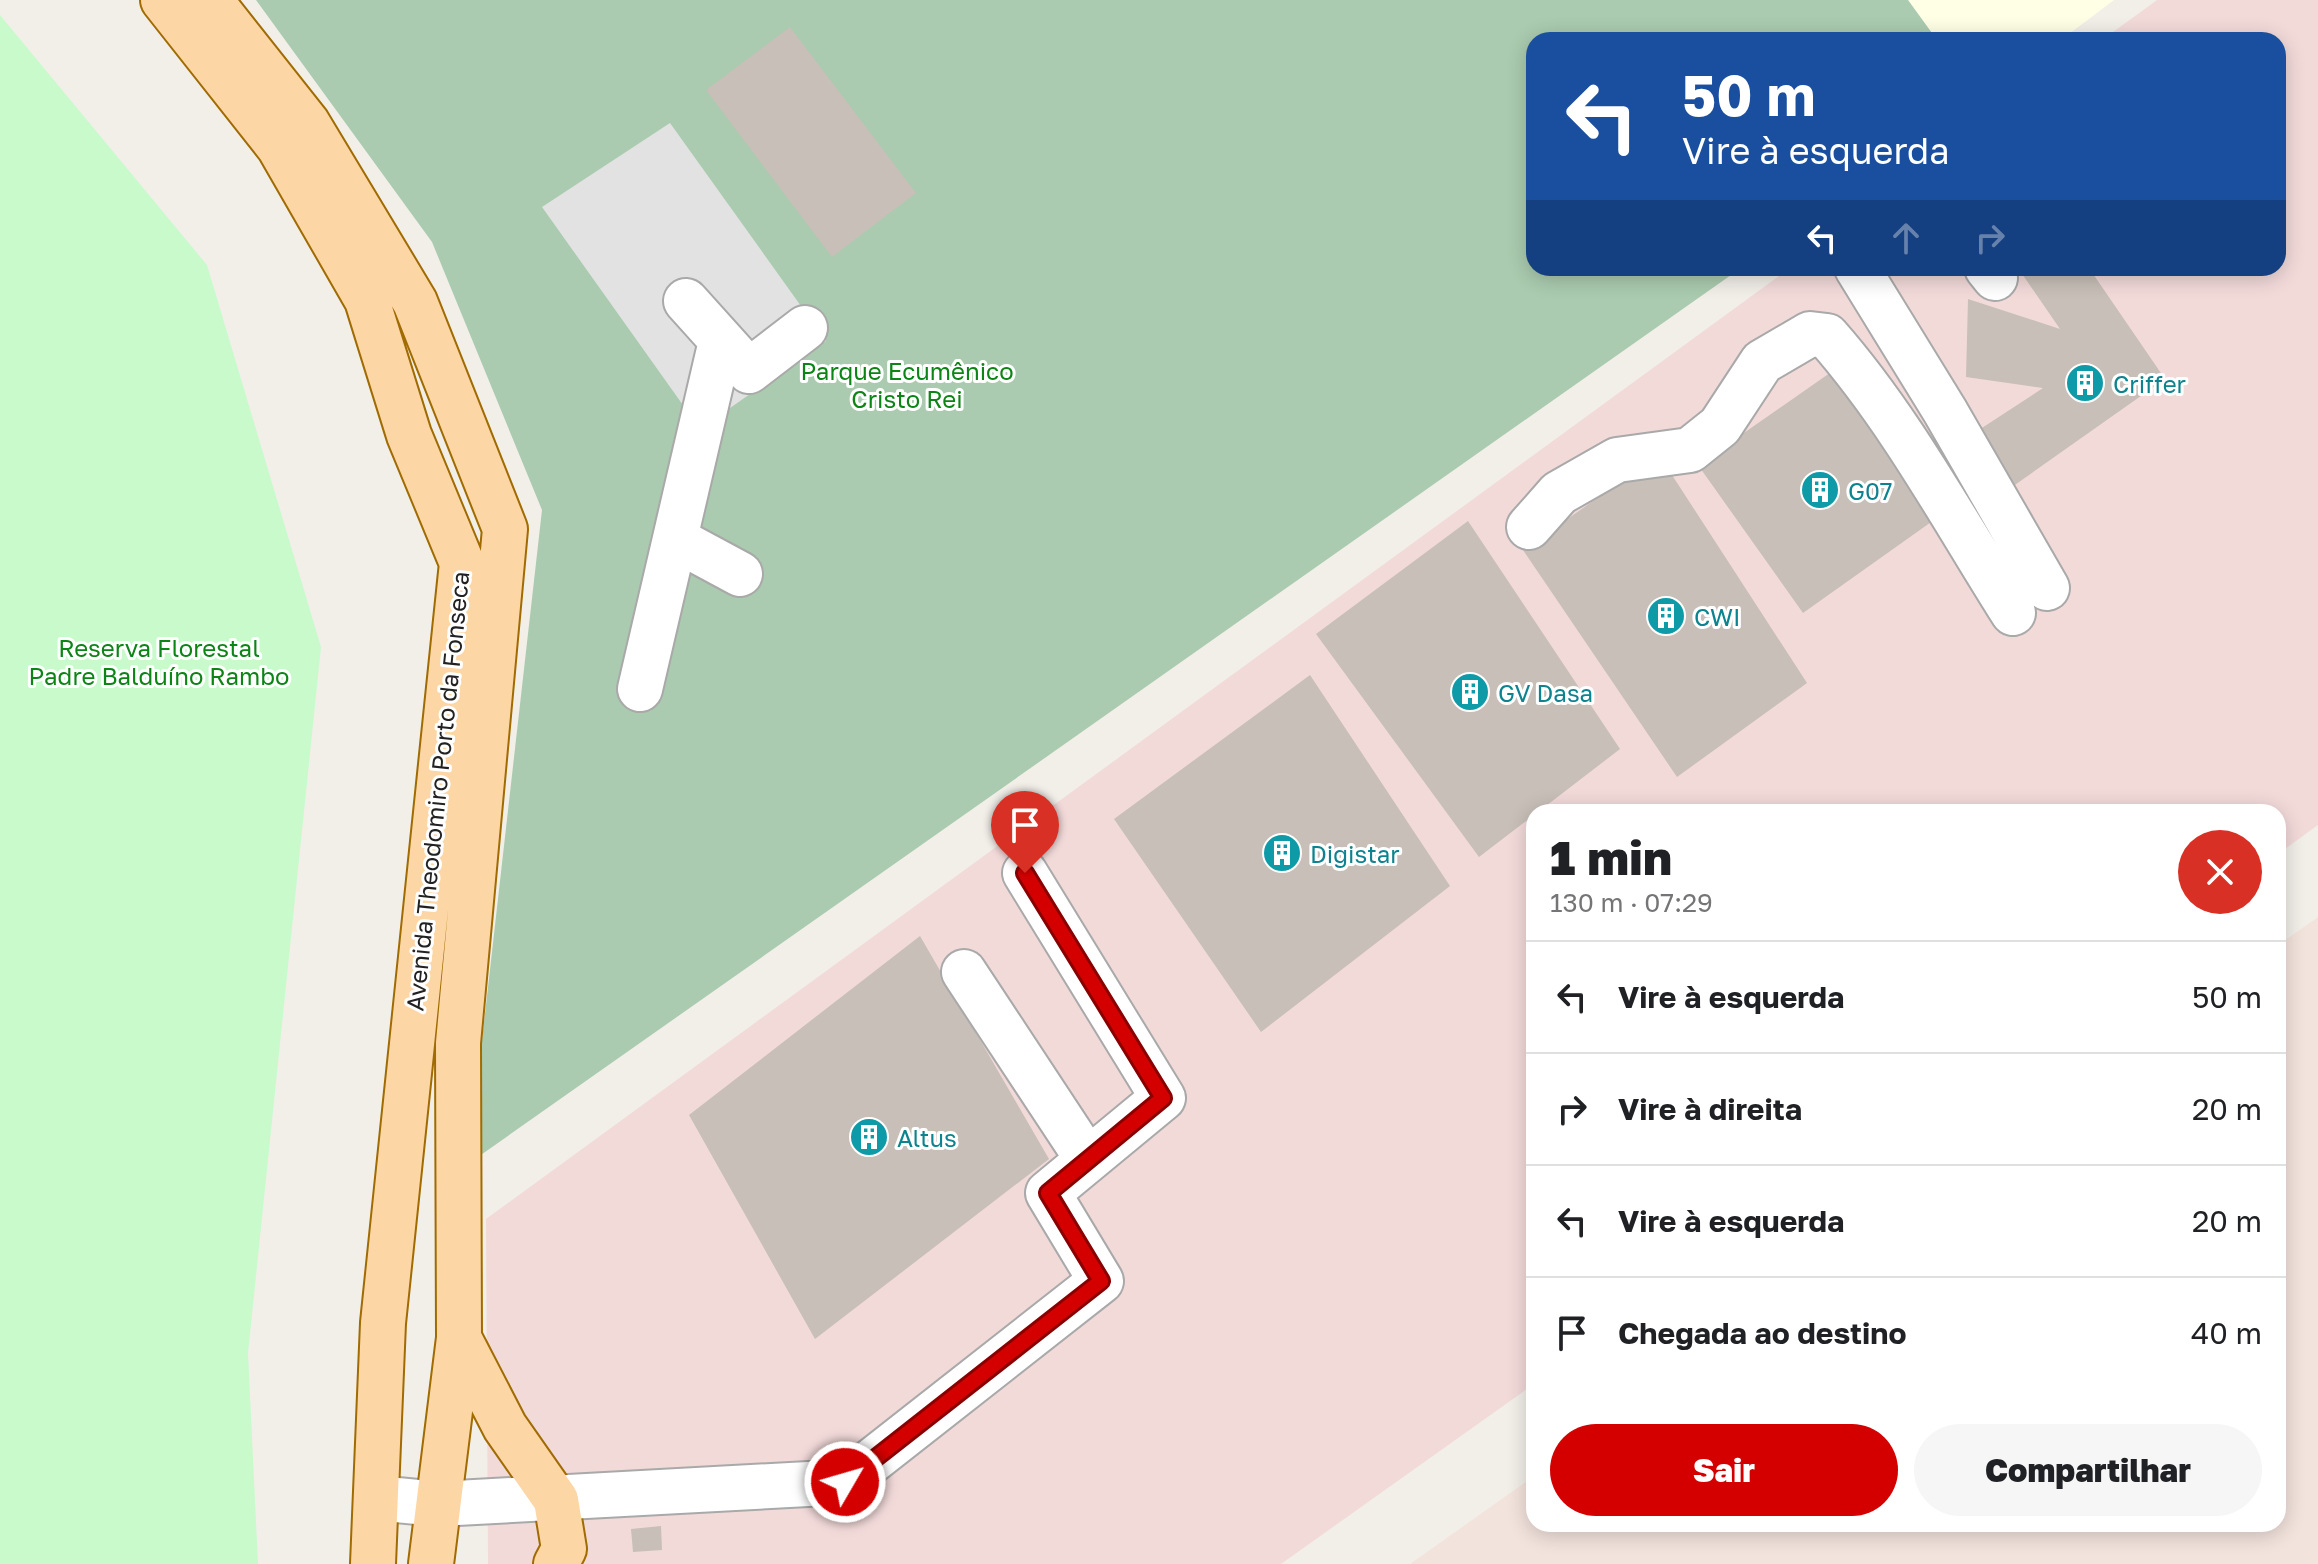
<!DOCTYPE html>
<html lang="pt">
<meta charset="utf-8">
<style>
:root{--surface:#fff;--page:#f6f6f6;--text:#202124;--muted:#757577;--line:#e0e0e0;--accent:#d40000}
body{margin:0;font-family:"Golos Text",sans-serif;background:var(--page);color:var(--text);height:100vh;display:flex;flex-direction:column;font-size:30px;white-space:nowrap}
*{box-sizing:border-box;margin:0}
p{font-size:26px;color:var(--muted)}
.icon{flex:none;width:44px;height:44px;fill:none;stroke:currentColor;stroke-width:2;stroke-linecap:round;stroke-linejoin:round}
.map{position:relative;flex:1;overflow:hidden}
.drawer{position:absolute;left:1526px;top:804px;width:760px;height:728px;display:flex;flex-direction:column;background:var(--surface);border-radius:24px;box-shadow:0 4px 20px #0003}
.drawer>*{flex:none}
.top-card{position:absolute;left:1526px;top:32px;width:760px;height:244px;border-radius:24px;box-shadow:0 4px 20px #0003;background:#1a4fa0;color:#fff;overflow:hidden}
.pin{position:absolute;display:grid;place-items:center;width:68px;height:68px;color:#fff;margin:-82px -34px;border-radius:50% 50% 50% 0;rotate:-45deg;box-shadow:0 0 8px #0007}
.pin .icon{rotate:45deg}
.me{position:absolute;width:88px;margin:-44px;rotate:52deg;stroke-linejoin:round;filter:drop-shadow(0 0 6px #0008)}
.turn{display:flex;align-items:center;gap:28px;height:168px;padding:0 24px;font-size:36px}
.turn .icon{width:104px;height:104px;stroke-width:2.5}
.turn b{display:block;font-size:56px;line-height:68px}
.lanes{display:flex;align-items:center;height:76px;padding:0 24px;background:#0003;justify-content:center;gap:40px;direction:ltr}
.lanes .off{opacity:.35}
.round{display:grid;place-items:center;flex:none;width:84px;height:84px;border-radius:42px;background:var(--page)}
.summary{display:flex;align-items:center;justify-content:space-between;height:136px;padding:0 24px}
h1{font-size:48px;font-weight:800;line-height:60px}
.cta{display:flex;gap:16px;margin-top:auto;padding:16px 24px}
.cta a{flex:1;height:92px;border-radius:48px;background:var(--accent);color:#fff;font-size:32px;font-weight:800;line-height:92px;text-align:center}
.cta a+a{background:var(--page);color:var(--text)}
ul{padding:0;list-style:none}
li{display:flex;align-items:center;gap:24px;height:112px;padding:0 24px;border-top:2px solid var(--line)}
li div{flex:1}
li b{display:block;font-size:30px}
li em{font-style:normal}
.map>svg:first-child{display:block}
</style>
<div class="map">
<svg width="2318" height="1564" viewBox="0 0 2318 1564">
<rect width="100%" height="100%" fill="#f2efe9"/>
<path fill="#f2dad9" d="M2157 0H2318V825L2278 854V812H1534V1384L1281 1564H488L486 1219 1790 268H2278V40H2102Z"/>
<path fill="#ffffe5" d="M1908 0H2114L2061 40H1937Z"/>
<path fill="#f3e3dd" d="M2318 917V1564H1410L1534 1476V1524H2278V945Z"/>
<path fill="#aacbaf" d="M256 0H1908L1937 40H1534V268H1741L468 1164 542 510 432 242Z"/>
<path fill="#c8facc" d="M0 15 207 265 321 647 248 1353 258 1564H0Z"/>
<path fill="#e2e2e2" d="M670 123 826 341 700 429 542 207Z"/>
<path fill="#c7bfb8" d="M790 27 916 193 832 257 706 90Z
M2018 268H2089L2165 379 2002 494 1965 439 2043 388 1966 377 1968 299 2060 329Z
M1837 368 1941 515 1803 613 1698 465Z
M1659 455 1807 683 1677 777 1523 550Z
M1468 521 1620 749 1538 812H1534V815L1479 857 1316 634Z
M1310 675 1450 886 1261 1032 1114 819Z
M920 936 1049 1159 815 1339 689 1115Z
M661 1526 662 1550 633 1552 631 1529Z"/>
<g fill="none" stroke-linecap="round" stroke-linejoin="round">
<defs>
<path id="minor" d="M1857 268 1945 411 2047 588
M1987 268 1995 278
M686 301 749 371 805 328
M1529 527 1559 493 1617 460 1690 450 1720 426 1762 362 1810 334 1827 336C1900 419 1954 520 2013 613
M675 539 740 574
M640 689 721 341
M964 972 1088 1160
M376 1498 438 1504 845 1482 1101 1281 1048 1193 1163 1098 1025 873"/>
<path id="major" d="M163 0 279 147 367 300 409 435 462 563 383 1323 373 1564
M210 0 308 124 415 302 505 529 458 1043 459 1338 431 1564
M459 1338 505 1427 556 1500 564 1549 556 1564"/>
</defs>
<use href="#minor" stroke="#a9a9a9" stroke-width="48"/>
<use href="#major" stroke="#a06b00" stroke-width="48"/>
<use href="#minor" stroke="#fff" stroke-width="44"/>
<use href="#major" stroke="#fcd6a4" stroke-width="44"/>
</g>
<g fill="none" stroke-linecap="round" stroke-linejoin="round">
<defs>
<path id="route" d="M845 1482 1101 1281 1048 1193 1163 1098 1025 873"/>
</defs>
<use href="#route" stroke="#8a0000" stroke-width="20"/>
<use href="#route" stroke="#d40000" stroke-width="14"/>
</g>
<defs>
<symbol id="building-disc" viewBox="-11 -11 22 22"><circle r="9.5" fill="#0f9aa8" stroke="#fff"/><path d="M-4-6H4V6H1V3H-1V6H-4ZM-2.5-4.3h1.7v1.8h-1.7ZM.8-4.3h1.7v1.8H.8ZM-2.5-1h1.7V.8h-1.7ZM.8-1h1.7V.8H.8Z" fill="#fff"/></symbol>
</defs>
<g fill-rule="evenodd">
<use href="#building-disc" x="2063" y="361" width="44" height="44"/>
<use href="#building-disc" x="1798" y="468" width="44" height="44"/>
<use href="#building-disc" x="1644" y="594" width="44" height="44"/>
<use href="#building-disc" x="1448" y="670" width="44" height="44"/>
<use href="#building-disc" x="1260" y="831" width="44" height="44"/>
<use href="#building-disc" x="847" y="1115" width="44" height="44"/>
</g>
<g text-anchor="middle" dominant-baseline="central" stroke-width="6" stroke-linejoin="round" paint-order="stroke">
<g font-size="24" fill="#0c8416" stroke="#fff">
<text x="907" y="370">Parque Ecumênico<tspan x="907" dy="28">Cristo Rei</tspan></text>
<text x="159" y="647">Reserva Florestal<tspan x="159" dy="28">Padre Balduíno Rambo</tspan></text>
</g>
<g font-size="24" fill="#0d838f" stroke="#fff" text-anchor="start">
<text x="2113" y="383">Criffer</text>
<text x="1848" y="490">G07</text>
<text x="1694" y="616">CWI</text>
<text x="1498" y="692">GV Dasa</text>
<text x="1310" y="853">Digistar</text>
<text x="897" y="1137">Altus</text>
</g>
<g font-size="24" fill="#222" stroke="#fff">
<text transform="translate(437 791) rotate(-84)">Avenida Theodomiro Porto da Fonseca</text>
</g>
</g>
</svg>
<div class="pin" style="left:1025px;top:873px;background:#d93025"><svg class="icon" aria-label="arrive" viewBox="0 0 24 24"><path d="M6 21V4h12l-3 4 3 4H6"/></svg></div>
<svg class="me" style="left:845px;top:1482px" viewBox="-20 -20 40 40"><circle r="17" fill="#d40000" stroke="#fff" stroke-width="3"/><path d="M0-11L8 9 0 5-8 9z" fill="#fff"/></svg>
<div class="top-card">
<div class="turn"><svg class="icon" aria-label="left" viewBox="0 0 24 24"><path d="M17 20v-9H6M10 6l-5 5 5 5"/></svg><div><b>50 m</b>Vire à esquerda</div></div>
<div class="lanes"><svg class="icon" aria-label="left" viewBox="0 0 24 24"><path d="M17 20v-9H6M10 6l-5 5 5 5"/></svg><svg class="icon off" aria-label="ahead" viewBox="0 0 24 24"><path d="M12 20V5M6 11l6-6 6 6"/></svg><svg class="icon off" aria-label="right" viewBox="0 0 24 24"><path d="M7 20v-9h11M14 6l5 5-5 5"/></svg></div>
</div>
<section class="drawer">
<div class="summary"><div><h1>1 min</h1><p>130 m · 07:29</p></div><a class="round" style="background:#d93025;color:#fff"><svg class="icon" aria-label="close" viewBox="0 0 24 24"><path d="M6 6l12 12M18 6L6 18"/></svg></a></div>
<ul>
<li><svg class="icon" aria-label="left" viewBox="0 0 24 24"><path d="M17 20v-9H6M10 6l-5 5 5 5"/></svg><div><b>Vire à esquerda</b></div><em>50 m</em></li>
<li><svg class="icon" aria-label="right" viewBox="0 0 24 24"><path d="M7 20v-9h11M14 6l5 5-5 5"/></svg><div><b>Vire à direita</b></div><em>20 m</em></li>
<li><svg class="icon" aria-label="left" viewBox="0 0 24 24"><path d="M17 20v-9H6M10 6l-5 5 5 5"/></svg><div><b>Vire à esquerda</b></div><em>20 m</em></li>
<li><svg class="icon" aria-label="arrive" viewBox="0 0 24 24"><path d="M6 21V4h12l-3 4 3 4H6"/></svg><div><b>Chegada ao destino</b></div><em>40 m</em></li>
</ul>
<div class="cta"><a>Sair</a><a>Compartilhar</a></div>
</section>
</div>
